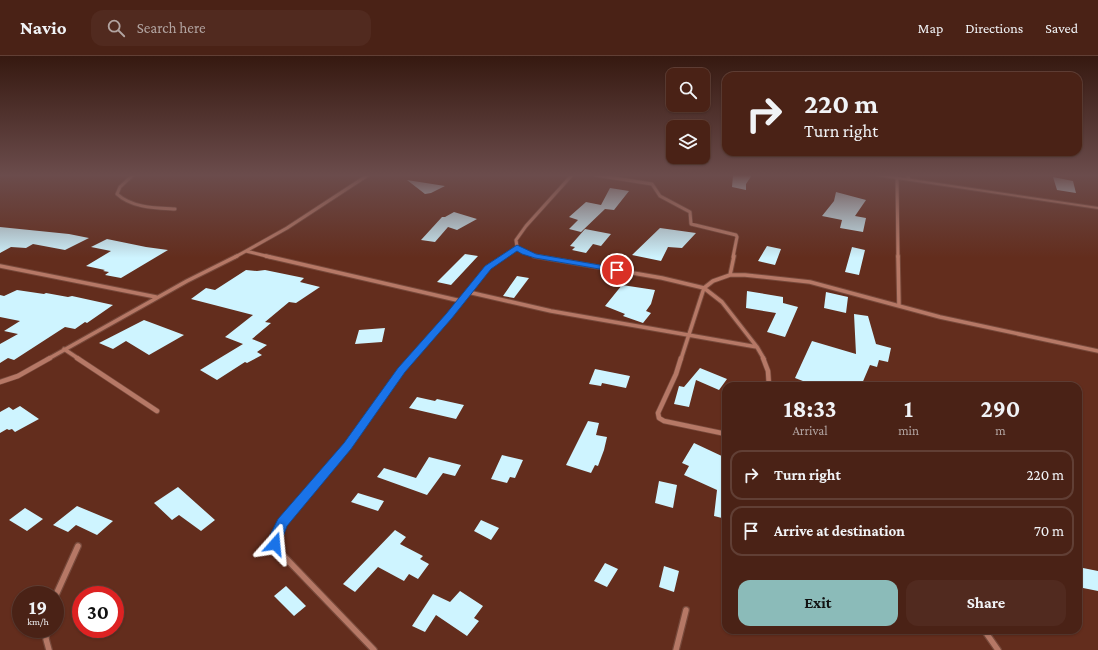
<!DOCTYPE html>
<style>
:root{--surface:#4a2216;--page:#512a1f;--text:#f1f3f6;--muted:#b2a4a1;--line:#613f35;--accent:#8bbbb9}
body{margin:0;font-family:"Crimson Pro",serif;background:var(--page);color:var(--text);height:100vh;display:flex;flex-direction:column;font-size:15px;white-space:nowrap}
*{box-sizing:border-box;margin:0}
p{font-size:13px;color:var(--muted)}
.icon{flex:none;width:22px;height:22px;fill:none;stroke:currentColor;stroke-width:2;stroke-linecap:round;stroke-linejoin:round}
.map{position:relative;flex:1;overflow:hidden}
.drawer{position:absolute;left:722px;top:326px;width:360px;height:252px;display:flex;flex-direction:column;background:var(--surface);border-radius:12px;box-shadow:0 1px 3px #0004,0 0 0 1px var(--line)}
.drawer>*{flex:none}
.guide{position:absolute;left:722px;top:16px;width:360px;height:84px;border-radius:12px;box-shadow:0 1px 3px #0004,0 0 0 1px var(--line);background:#4a2216;color:var(--text);overflow:hidden}
.buttons{position:absolute;left:666px;top:12px;display:grid;gap:8px}
.buttons a{display:grid;place-items:center;width:44px;height:44px;border-radius:8px;background:var(--surface);box-shadow:0 1px 3px #0004,0 0 0 1px var(--line);font-size:20px}
.speed{position:absolute;left:12px;top:530px;display:flex;gap:8px;font-size:20px;font-weight:700;text-align:center}
.speed>*{display:grid;place-content:center;width:52px;height:52px;border-radius:50%;background:var(--surface);box-shadow:0 1px 3px #0004,0 0 0 1px var(--line);line-height:1}
.speed small{font-size:10px;font-weight:400}
.speed .limit{border:6px solid #d22;background:#fff;color:#111}
.pin{position:absolute;display:grid;place-items:center;width:34px;height:34px;color:#fff;margin:-17px;border:2px solid #fff;border-radius:50%;box-shadow:0 1px 4px #0007}
.me{position:absolute;width:44px;margin:-22px;rotate:18deg;stroke-linejoin:round;filter:drop-shadow(0 0 3px #0008)}
.turn{display:flex;align-items:center;gap:14px;height:84px;padding:0 16px;font-size:18px}
.turn .icon{width:52px;height:52px;stroke-width:2.5}
.turn b{display:block;font-size:28px;line-height:34px}
.eta{display:flex;justify-content:space-evenly;align-items:center;height:68px;text-align:center}
.eta b{font-size:24px;font-weight:700;line-height:28px}
.action{display:flex;gap:8px;margin-top:auto;padding:8px 16px}
.action a{flex:1;height:46px;border-radius:12px;background:var(--accent);color:#111;font-size:16px;font-weight:700;line-height:46px;text-align:center}
.action a+a{background:var(--page);color:var(--text)}
ul{padding:0;list-style:none}
li{display:flex;align-items:center;gap:12px;height:50px;margin:0 8px 6px;padding:0 8px;border:2px solid var(--line);border-radius:12px}
li div{flex:1}
li b{display:block;font-size:15px}
li em{font-style:normal}
header{display:flex;align-items:center;gap:24px;box-sizing:border-box;height:56px;padding:0 20px;background:var(--surface);border-bottom:1px solid var(--line)}
header strong{font-size:19px}
nav{display:flex;gap:22px;margin-inline-start:auto;font-size:14px}
.search{width:280px;height:36px;background:var(--page);display:flex;align-items:center;gap:10px;box-sizing:border-box;padding:0 14px;border-radius:12px;color:var(--muted);font-size:15px}
.map>svg:first-child{display:block}
</style>
<header>
<strong>Navio</strong>
<div class="search"><svg class="icon" aria-label="search" viewBox="0 0 24 24"><circle cx="10" cy="10" r="6"/><path d="M15 15l6 6"/></svg>Search here</div>
<nav><a>Map</a><a>Directions</a><a>Saved</a></nav>
</header>
<div class="map">
<svg width="1098" height="594" viewBox="0 0 1098 594">
<rect width="100%" height="100%" fill="#632d1d"/>
<path fill="#cef4ff" d="M733 119H752L746 128V134L732 131Z
M1053 121 1073 125 1076 137 1057 134Z
M407 124 445 130 431 137 425 138Z
M610 132 629 135 614 154 605 153 581 176 569 173 578 164 569 161 586 146 601 149Z
M836 136 866 144 855 160 866 162 863 176 840 172 842 164 822 160 834 145Z
M454 156 477 163 457 174 448 171 435 186 421 184 442 161H445Z
M0 171 69 178 89 182 65 194 33 188 26 192 11 191 0 197Z
M660 172 696 177 682 192 668 191 661 205 632 199Z
M585 173 611 178 601 190 593 188 586 197 572 194 575 191 570 190Z
M107 183 146 191 168 194 121 222 105 219 109 216 103 215 105 214 86 210 111 195 91 191Z
M767 190 781 193 775 209 758 205Z
M852 191 865 194 859 219 845 216Z
M465 198 478 200 451 229 437 226Z
M246 214 257 215 265 214 304 222 300 226 320 231 296 247 289 246 265 266 271 267 252 283 267 289 257 296 262 299 247 307 245 306 217 324 200 314 243 288 225 281 253 259 191 243 206 232 215 234Z
M517 220 529 222 514 242 503 240Z
M622 229 655 234 651 248 646 255 651 257 643 267 623 260 625 258 605 250Z
M17 234 44 238 46 237 68 241 72 240 113 249 87 267 85 266 75 273 65 271 14 304 8 302 0 307V288L18 278 4 275 20 265 0 261V239L4 240Z
M747 235 783 241V247L798 251 785 281 767 276 776 257 746 252Z
M826 236 848 241 846 257 824 252Z
M854 258 868 260 876 288 891 292 888 306 879 304 877 311 870 309 861 330H816L795 322 812 285 856 298Z
M144 264 184 279 149 299 126 285 113 293 99 287Z
M385 272 382 286 355 288 359 274Z
M700 312 727 323 719 334 696 324 689 351 674 348 679 330 684 331Z
M595 313 630 320 626 332 602 327 601 330 589 328Z
M417 341 435 345 437 343 464 349 456 363 409 352Z
M20 350 39 363 15 376 12 373 9 374 7 373 0 377V356L9 351 13 354Z
M588 365 599 367 596 379 607 381 604 394 598 410 595 409 591 417 566 409Z
M694 387 726 402V463L714 460 717 434 684 419 689 410 682 407Z
M502 399 523 404 515 422 510 421 507 427 491 423Z
M429 401 461 409 455 420 443 417 427 439 377 421 384 412 416 422Z
M659 425 677 429 673 452 655 447Z
M178 431 215 464 201 475 179 459 172 464 154 447Z
M358 437 384 445 378 455 351 446Z
M77 450 113 465 97 479 76 469 68 476 53 469Z
M25 452 43 463 27 475 9 464Z
M481 464 499 472 491 484 474 475Z
M395 474 406 481 400 488 423 500 420 503 429 508 418 523 409 518 404 525 378 511 355 536 343 528Z
M605 507 618 513 607 531 594 525Z
M664 510 679 515 674 536 659 531Z
M1078 511 1098 515V535L1078 531Z
M286 530 306 550 294 560 274 540Z
M460 535 483 550 474 562 479 565 467 580 436 559 425 576 412 570 433 538 450 546Z"/>
<g fill="none" stroke-linecap="round" stroke-linejoin="round">
<defs>
<path id="minor-far3" d="M133 119 120 131 117 138C132 152 156 152 175 153
M595 119 652 128 660 140 690 156 691 168 736 179 737 181 733 201
M907 119 909 123
M897 122 898 201
M517 191 524 196 538 201
M517 191 516 184 526 170 572 119
M235 201 246 195
M270 201 246 195 287 172 368 119
M503 201 517 191"/>
<path id="minor-far2" d="M266 200 461 245
M534 200 662 222 704 232 722 246 757 291 764 303
M898 200 899 250
M0 210 156 241
M730 219 734 200
M468 236 551 255 757 291
M64 293 79 303
M48 303 187 225 237 200
M411 303 449 260 488 211 505 200
M681 303 704 232 713 225 730 219H745L810 226 940 261 1098 295"/>
<path id="minor-far1" d="M77 302 157 355
M681 302 676 318 658 357 659 362 664 365 726 378
M763 302 768 315 769 330
M0 326 18 320 50 302
M312 432 348 390 401 314 412 302"/>
<path id="minor" d="M313 431C300 446 270 471 277 493L374 594
M55 541 78 490
M46 573V583L49 594
M984 574 998 594
M676 594 686 554"/>
<path id="tertiary" d="M875 119H885L1098 151V153L877 120Z"/>
</defs>
<use href="#minor-far3" stroke="#77493b" stroke-width="4.5"/>
<use href="#minor-far2" stroke="#77493b" stroke-width="5.5"/>
<use href="#minor-far1" stroke="#77493b" stroke-width="6"/>
<use href="#minor" stroke="#77493b" stroke-width="8"/>
<use href="#tertiary" stroke="#77493b" stroke-width="2"/>
<use href="#minor-far3" stroke="#b67866" stroke-width="3"/>
<use href="#minor-far2" stroke="#b67866" stroke-width="3.5"/>
<use href="#minor-far1" stroke="#b67866" stroke-width="4.5"/>
<use href="#minor" stroke="#b67866" stroke-width="5.5"/>
<use href="#tertiary" fill="#b67866" fill-rule="evenodd"/>
</g>
<linearGradient id="sky" x2="0" y2="1"><stop stop-color="#361910"/><stop offset="0.59" stop-color="#6b4c4c"/><stop offset="1" stop-color="#6b4c4c" stop-opacity="0"/></linearGradient>
<rect width="1098" height="202" fill="url(#sky)"/>
<path fill="#1a73e8" stroke="#114b97" d="M517 189 536 198 617 212 620 214 617 216 535 202 522 198 517 195 491 213 452 262 405 316 351 393 287 470 279 492 275 493 271 492 269 488V481L278 463 344 387 398 312 446 258 485 210Z"/>
</svg>
<div class="buttons">
<a><svg class="icon" aria-label="search" viewBox="0 0 24 24"><circle cx="10" cy="10" r="6"/><path d="M15 15l6 6"/></svg></a>
<a><svg class="icon" aria-label="layers" viewBox="0 0 24 24"><path d="M12 4l9 5-9 5-9-5zM3 14l9 5 9-5"/></svg></a>
</div>
<div class="speed"><div>19<small>km/h</small></div><div class="limit">30</div></div>
<div class="pin" style="left:617px;top:214px;background:#d93025"><svg class="icon" aria-label="arrive" viewBox="0 0 24 24"><path d="M6 21V4h12l-3 4 3 4H6"/></svg></div>
<svg class="me" style="left:275px;top:488px" viewBox="-20 -20 40 40"><path d="M0-17L14 15 0 8-14 15z" fill="#1a73e8" stroke="#fff" stroke-width="4"/></svg>
<div class="guide">
<div class="turn"><svg class="icon" aria-label="right" viewBox="0 0 24 24"><path d="M7 20v-9h11M14 6l5 5-5 5"/></svg><div><b>220 m</b>Turn right</div></div>
</div>
<section class="drawer">
<div class="eta">
<div><b>18:33</b><p>Arrival</p></div>
<div><b>1</b><p>min</p></div>
<div><b>290</b><p>m</p></div>
</div>
<ul>
<li><svg class="icon" aria-label="right" viewBox="0 0 24 24"><path d="M7 20v-9h11M14 6l5 5-5 5"/></svg><div><b>Turn right</b></div><em>220 m</em></li>
<li><svg class="icon" aria-label="arrive" viewBox="0 0 24 24"><path d="M6 21V4h12l-3 4 3 4H6"/></svg><div><b>Arrive at destination</b></div><em>70 m</em></li>
</ul>
<div class="action"><a>Exit</a><a>Share</a></div>
</section>
</div>
